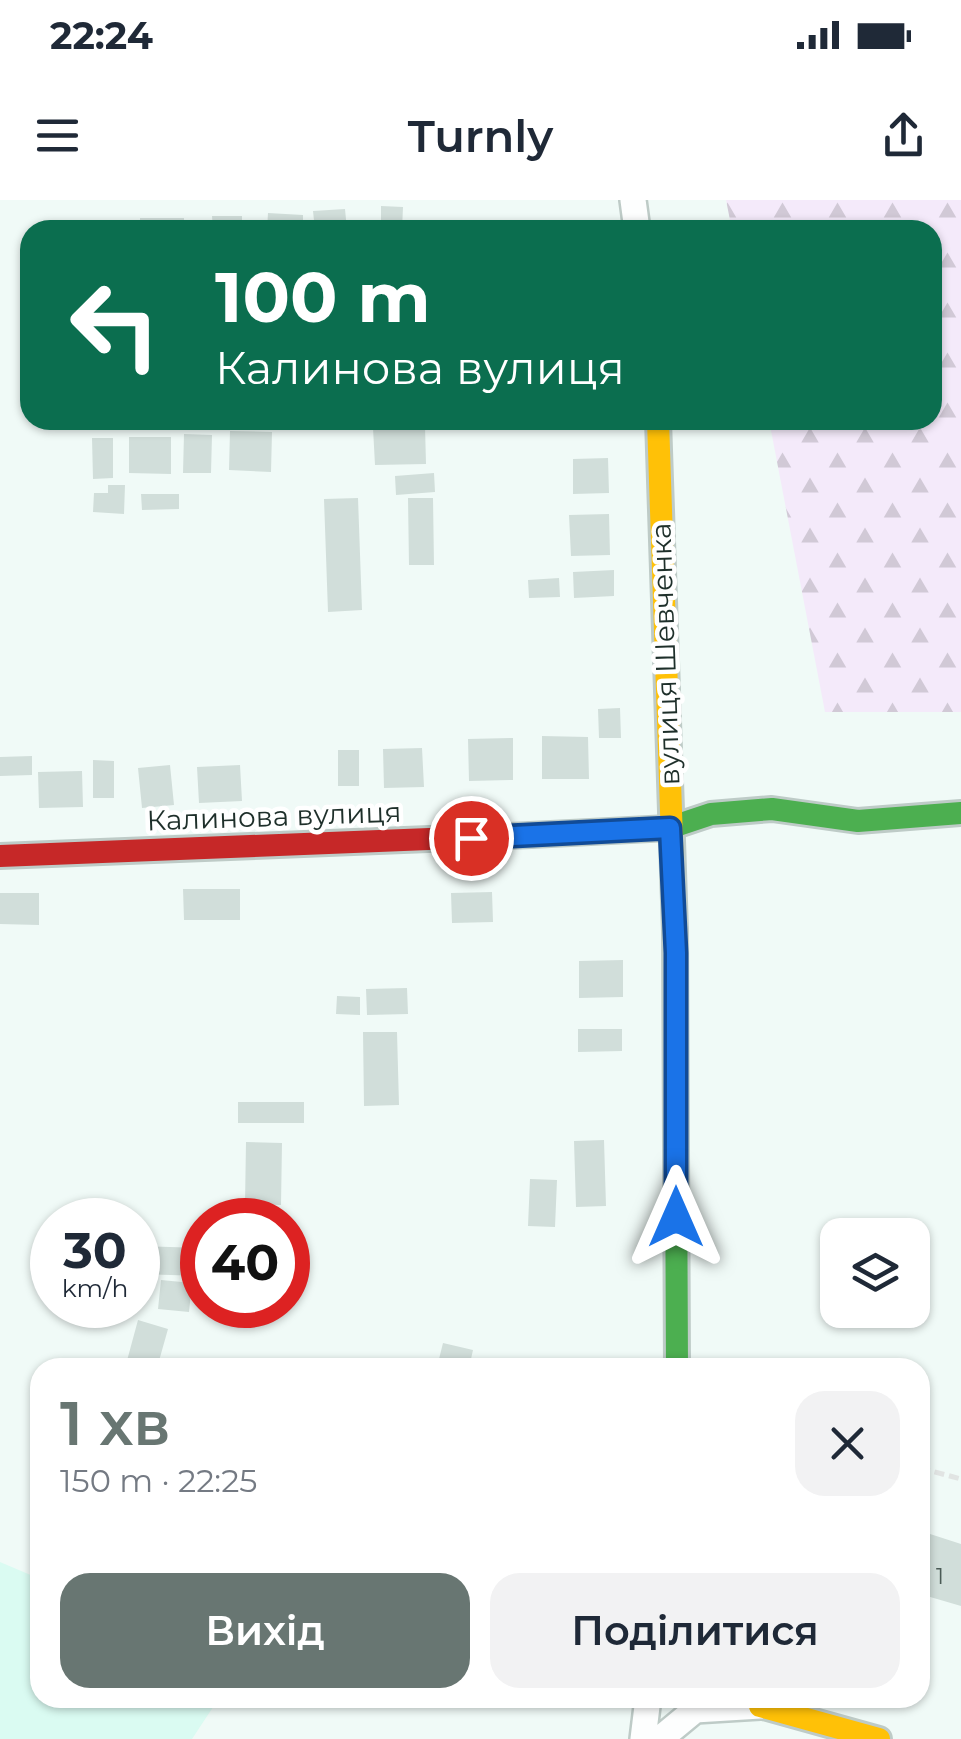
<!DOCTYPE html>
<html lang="uk">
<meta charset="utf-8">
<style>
:root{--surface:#fff;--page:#f2f2f3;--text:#1f2937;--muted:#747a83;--accent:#687672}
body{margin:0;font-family:Montserrat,sans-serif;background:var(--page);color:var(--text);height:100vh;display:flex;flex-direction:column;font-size:38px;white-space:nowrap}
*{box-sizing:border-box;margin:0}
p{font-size:32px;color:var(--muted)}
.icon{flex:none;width:55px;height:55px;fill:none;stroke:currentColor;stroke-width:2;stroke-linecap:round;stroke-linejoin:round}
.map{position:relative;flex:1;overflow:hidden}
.panel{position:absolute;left:30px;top:1158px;width:900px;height:350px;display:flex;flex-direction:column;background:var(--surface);border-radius:30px;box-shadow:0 2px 8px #0004}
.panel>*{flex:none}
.top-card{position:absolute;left:20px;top:20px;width:922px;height:210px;border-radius:30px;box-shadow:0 2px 8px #0004;background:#0b6e4f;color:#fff;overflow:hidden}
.buttons{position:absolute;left:820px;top:1018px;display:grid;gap:20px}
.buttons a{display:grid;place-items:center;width:110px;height:110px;border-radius:20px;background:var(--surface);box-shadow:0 2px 8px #0004;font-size:50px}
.speed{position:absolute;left:30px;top:998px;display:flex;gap:20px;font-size:50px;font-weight:700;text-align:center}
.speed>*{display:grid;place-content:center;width:130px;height:130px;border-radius:50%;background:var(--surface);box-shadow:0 2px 8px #0004;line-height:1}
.speed small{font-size:25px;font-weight:400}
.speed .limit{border:15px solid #d22;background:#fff;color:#111}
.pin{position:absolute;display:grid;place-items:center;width:85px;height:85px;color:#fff;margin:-42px;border:5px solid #fff;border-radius:50%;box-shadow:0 2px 10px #0007}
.me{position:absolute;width:110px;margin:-55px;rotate:0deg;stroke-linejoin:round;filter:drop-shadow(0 0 8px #0008)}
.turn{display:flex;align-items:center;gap:35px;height:210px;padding:0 30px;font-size:45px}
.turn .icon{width:130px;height:130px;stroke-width:2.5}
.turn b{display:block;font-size:70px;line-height:85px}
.round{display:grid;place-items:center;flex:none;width:105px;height:105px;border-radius:30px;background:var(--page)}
.overview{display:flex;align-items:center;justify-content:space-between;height:170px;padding:0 30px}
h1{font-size:60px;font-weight:600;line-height:75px;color:var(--accent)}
.primary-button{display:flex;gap:20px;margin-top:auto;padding:20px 30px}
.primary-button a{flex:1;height:115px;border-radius:30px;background:var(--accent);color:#fff;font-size:40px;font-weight:600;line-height:115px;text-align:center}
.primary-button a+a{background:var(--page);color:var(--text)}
.status{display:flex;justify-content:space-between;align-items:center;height:70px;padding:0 50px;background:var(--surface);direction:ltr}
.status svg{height:28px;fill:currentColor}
header{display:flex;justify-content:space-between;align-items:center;height:130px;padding:0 30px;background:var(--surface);font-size:45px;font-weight:600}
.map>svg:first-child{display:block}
</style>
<div class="status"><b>22:24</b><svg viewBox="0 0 49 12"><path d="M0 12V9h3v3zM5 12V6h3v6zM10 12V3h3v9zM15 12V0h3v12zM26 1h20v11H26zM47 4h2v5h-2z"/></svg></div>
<header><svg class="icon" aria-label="menu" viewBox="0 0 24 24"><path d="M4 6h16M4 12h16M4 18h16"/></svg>Turnly<svg class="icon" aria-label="share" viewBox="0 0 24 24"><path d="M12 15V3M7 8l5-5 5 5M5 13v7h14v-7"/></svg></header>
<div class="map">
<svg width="961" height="1539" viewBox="0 0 961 1539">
<defs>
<pattern id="forest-firs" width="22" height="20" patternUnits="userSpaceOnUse" patternTransform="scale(2.5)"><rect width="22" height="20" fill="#f4eafa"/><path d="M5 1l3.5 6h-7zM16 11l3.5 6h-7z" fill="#d1c9d6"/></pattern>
</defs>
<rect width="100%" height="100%" fill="#f0faf7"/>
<path fill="#dafbf2" d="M0 1362 40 1379V1498H219L192 1539H0Z"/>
<path fill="url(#forest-firs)" d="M726 0H961V512H825L769 220H932V30H732Z"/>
<path fill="#d1deda" d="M381 6 403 7 402 30H381Z
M345 9 347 30H315L313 11Z
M268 13 303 15V30H267Z
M212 16H242V30H213Z
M140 18H184V30H140Z
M111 21V30H74V22Z
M425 226 426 264 375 265 373 228Z
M230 231 272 232 271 272 229 270Z
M184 234 212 235 211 273H183Z
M129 237H171V274L129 273Z
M92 238H113V278L93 279Z
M608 258 609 293 573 294V259Z
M434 273 435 292 396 295 395 276Z
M108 285H125L124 314 93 312 94 293H108Z
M141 294H179V309L142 310Z
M358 298 362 410 328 412 324 299Z
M408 298H433L434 365H409Z
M609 314 610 355 571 356 569 315Z
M614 370V396L574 398 573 372Z
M559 378 560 397 529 398 528 380Z
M620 508 621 538H599L598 509Z
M542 536 588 537 589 579H542Z
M513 538V580L469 581 468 539Z
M422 548 424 587 384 588 383 549Z
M338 550H359V586H338Z
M32 556V575L0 576V557Z
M93 560 114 561V598H93Z
M170 565 174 605 142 608 138 568Z
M240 565 242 601 199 603 197 567Z
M82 571 83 607 39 608 38 572Z
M183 689H240V720H184Z
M492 692 493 722 452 723 451 693Z
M0 693H39V725L0 724Z
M623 760V797L579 798V761Z
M407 788 408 814 367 815 366 789Z
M337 796 360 797V815L336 814Z
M578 829H622V851L578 852Z
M363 832H397L399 905 364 906Z
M238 902H304V923H238Z
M604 940 606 1006 576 1007 574 941Z
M246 942 282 943 281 1005 245 1004Z
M530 979 557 980 555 1027 528 1026Z
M138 1046 202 1048V1076L138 1074Z
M161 1080 192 1083 189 1112 158 1109Z
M138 1120 168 1129 157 1168H125Z
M443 1143 473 1150 469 1168 438 1163Z
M927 1333 961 1344V1406L920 1394V1347H922Z"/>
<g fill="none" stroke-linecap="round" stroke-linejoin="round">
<defs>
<path id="street" d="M633 0 637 30
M643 1539 648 1498
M660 1539 695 1510 760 1506 751 1498"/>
<path id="fast" d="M531 635 669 628 711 614 772 609 858 621 961 613
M675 731 677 1168"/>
<path id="slow" d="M658 220 675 731
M760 1506 879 1539"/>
<path id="jam" d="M0 656 531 635"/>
</defs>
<use href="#street" stroke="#becbc7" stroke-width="30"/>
<use href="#fast" stroke="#becbc7" stroke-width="28"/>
<use href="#slow" stroke="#becbc7" stroke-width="28"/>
<use href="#jam" stroke="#becbc7" stroke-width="28"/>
<path stroke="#e1e4e3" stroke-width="5" stroke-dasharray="10 5" stroke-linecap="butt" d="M920 1268 961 1279"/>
<use href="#street" stroke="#fdfefe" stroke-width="25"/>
<use href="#fast" stroke="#4caf50" stroke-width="22"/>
<use href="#slow" stroke="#ffc107" stroke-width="22"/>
<use href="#jam" stroke="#c62828" stroke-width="22"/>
</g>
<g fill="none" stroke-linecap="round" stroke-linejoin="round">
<defs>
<path id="route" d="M471 638 670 628 676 753V1017"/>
</defs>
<use href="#route" stroke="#114b97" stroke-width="25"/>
<use href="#route" stroke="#1a73e8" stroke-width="18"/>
</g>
<g text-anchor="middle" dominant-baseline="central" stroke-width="9" stroke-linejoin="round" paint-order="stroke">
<g font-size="22" fill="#4b5b56">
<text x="940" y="1376">1</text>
</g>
<g font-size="28" fill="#1e2f2a" stroke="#fff">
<text transform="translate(665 454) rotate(-92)">вулиця Шевченка</text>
<text transform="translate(274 616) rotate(-2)">Калинова вулиця</text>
</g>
</g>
</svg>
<div class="buttons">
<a><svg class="icon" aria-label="layers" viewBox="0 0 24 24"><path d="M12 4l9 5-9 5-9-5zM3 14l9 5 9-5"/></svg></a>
</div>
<div class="speed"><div>30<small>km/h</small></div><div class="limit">40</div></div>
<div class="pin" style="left:471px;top:638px;background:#d93025"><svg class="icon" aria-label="arrive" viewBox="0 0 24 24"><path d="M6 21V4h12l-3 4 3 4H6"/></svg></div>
<svg class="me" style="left:676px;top:1017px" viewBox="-20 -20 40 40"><path d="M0-17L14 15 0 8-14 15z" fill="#1a73e8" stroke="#fff" stroke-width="4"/></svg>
<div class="top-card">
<div class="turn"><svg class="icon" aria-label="left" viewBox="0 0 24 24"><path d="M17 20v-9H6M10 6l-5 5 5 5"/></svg><div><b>100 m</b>Калинова вулиця</div></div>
</div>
<section class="panel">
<div class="overview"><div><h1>1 хв</h1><p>150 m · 22:25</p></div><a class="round"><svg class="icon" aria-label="close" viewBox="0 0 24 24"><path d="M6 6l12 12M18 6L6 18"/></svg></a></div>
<div class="primary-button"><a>Вихід</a><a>Поділитися</a></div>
</section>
</div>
